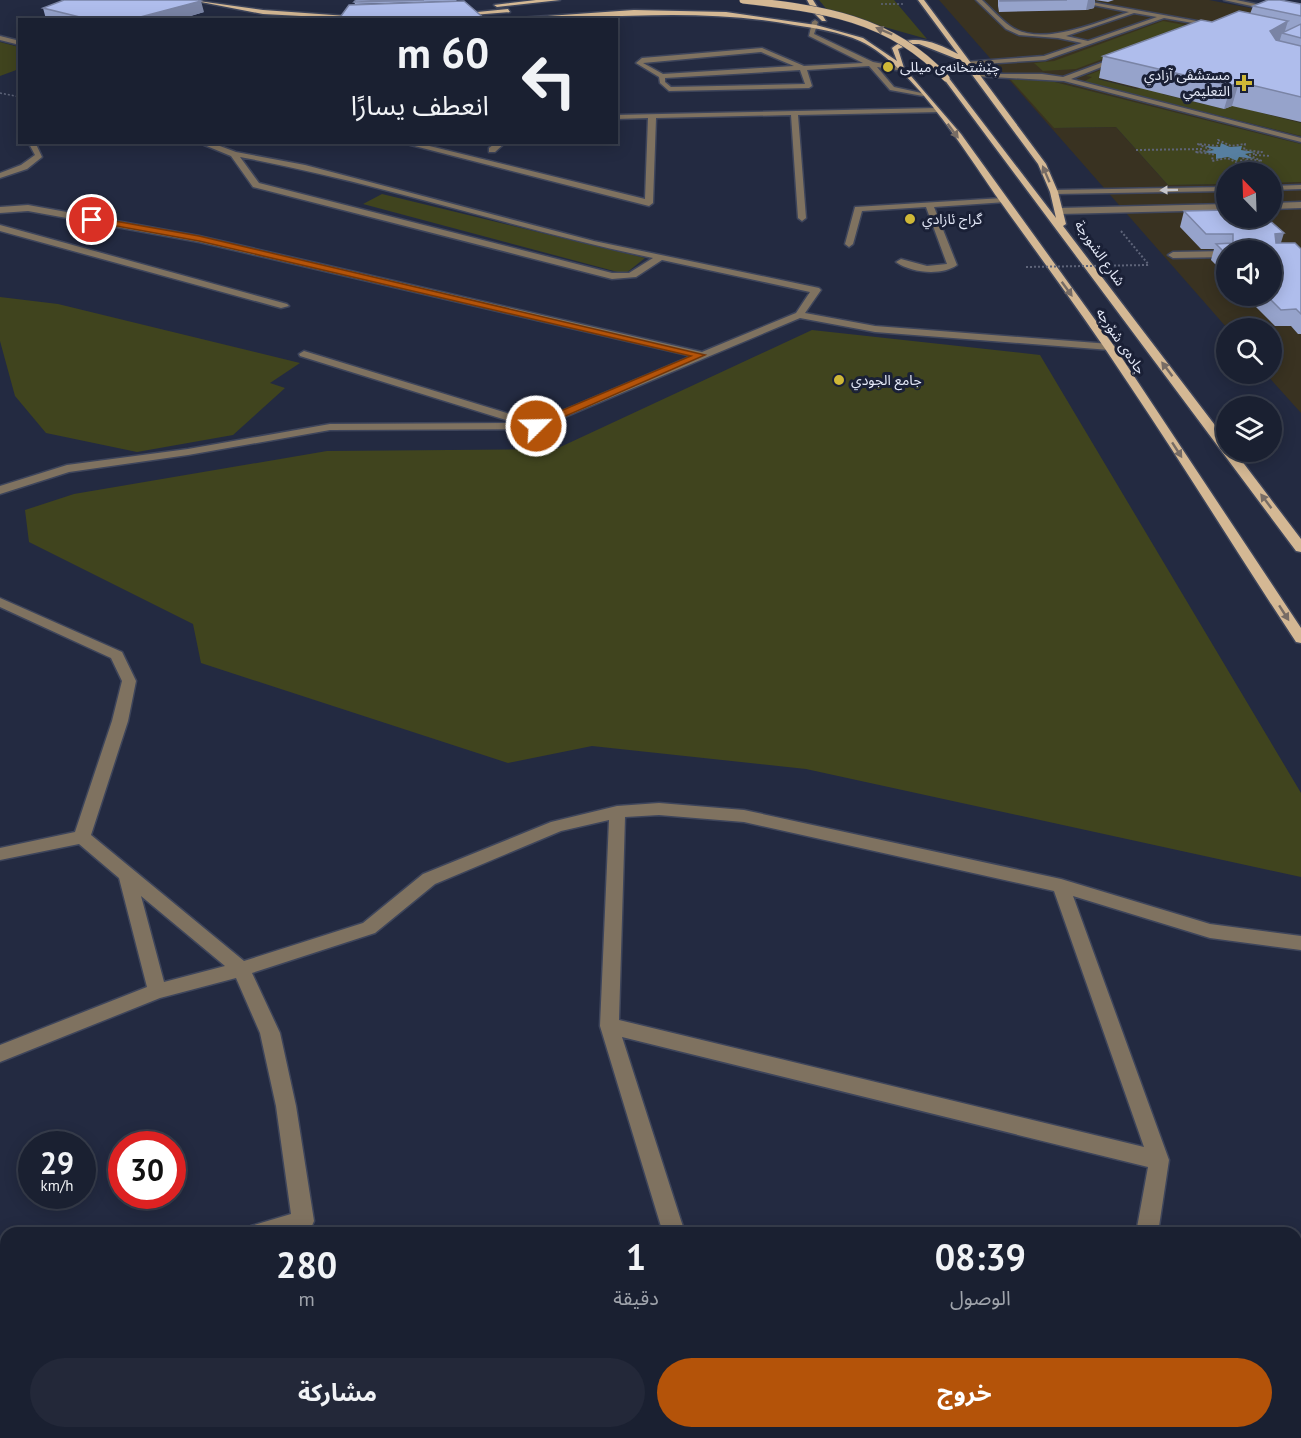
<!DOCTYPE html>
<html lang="ar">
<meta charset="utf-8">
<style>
:root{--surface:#1a2031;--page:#232839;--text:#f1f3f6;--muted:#9fa3ab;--line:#383e4d;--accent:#b45309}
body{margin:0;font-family:"PT Sans","Noto Sans Arabic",sans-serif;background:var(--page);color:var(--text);direction:rtl;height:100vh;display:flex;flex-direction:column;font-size:22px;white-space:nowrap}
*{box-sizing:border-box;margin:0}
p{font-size:20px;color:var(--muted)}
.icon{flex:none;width:33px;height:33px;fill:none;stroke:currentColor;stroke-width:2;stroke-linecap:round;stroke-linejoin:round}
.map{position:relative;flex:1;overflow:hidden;direction:ltr}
.panel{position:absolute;left:0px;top:1227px;width:1302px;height:212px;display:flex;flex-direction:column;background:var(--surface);border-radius:18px 18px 0 0;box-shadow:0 3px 15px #0003,0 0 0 2px var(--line);direction:rtl}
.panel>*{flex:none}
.guide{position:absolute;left:18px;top:18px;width:600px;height:126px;border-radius:0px;box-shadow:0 3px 15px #0003,0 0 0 2px var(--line);direction:rtl;background:#1a2031;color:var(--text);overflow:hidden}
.needle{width:39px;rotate:337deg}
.tools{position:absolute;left:1216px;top:162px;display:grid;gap:12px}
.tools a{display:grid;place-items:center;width:66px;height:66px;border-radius:50%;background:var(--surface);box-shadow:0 3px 15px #0003,0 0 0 2px var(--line);font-size:30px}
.speed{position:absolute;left:18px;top:1131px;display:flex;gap:12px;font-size:30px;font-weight:700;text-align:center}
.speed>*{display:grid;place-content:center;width:78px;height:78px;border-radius:50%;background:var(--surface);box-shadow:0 3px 15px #0003,0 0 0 2px var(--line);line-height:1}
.speed small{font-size:15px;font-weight:400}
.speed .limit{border:9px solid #d22;background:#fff;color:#111}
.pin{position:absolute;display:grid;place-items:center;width:51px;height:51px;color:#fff;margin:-26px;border:3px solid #fff;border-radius:50%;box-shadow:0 2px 6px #0007}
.me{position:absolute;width:66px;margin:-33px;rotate:67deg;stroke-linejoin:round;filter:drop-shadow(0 0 4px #0008)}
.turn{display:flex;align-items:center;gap:21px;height:126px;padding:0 30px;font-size:27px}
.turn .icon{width:78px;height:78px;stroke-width:2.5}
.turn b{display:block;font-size:42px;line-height:51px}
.eta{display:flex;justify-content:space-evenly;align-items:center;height:102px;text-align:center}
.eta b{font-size:36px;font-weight:700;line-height:42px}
.action{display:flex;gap:12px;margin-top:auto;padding:12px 30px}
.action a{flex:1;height:69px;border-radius:36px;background:var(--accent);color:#fff;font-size:24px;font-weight:700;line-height:69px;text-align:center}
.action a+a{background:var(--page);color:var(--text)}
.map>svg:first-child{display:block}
</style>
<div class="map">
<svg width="1301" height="1438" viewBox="0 0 1301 1438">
<rect width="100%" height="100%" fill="#232a41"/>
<path fill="#393221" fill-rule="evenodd" d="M939 0H1209L1301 18V123L1246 109H1224L1161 94 1173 74 1137 89 1093 77 1084 82 1301 136V144L1043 79 1054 128 1116 127 1168 185 1227 184V218H1272V183L1301 182V413L1266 374H1272V328H1227ZM1227 250H1272V296H1227Z"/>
<path fill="#40441e" d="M819 0H894L927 39 828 11Z
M1163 21 1190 26 1076 69 1043 71 1034 63 1054 61Z
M0 42 19 47V69L0 76Z
M1121 62 1134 65 1098 79 1137 89 1173 74 1162 94 1224 109 1252 97 1247 109 1301 123V136L1083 82 1092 77 1086 76Z
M1043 79 1301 144V182L1272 183V172H1227V184L1168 185 1116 127 1054 128 1011 80Z
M382 194 645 258 625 274 363 204Z
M0 297 58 304 300 363 270 383 285 388 233 435 137 452 46 433 15 396 0 341Z
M812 330 1040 355 1301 793V877L806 769 592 746 508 763 201 663 193 624 29 542 25 510 74 494 327 451 556 449Z"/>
<path fill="#577fa0" d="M1221 143 1230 147 1242 146 1241 150 1255 152 1245 154 1254 159 1239 157 1237 161 1228 157 1216 159V154L1203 152 1214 150 1205 146 1220 147Z"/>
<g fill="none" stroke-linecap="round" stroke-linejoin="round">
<defs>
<path id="minor" d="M976 0H982C991 8 1000 19 1010 26 1040 48 1097 22 1129 12L1067 0H1080L1219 25 1216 27 1164 18 1045 60 967 65 965 62 1044 56 1082 43 1058 38 1019 35 1006 29ZM1134 13 1157 17 1088 41 1066 36Z
M1224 0H1236L1301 13V17Z
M295 16 297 20H290Z
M815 20 818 22 814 34 873 62 905 68 903 71 877 67 894 87 926 94 923 96 890 90 869 66 807 70 812 86 809 88 669 91 660 83 659 77 636 63 642 58 762 48 804 66 863 63 809 36 812 22ZM761 52 794 66 663 74 643 63ZM800 70 805 84 671 87 665 82V78Z
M0 36 20 41V45L0 40Z
M1120 56 1122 59 1071 79 1301 138V142L1064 81 975 76 978 74H1042L1063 77Z
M937 108 940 112 798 115 806 218 802 221 798 218 791 115 656 118 653 203 649 206 399 142H413L645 199 648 118 616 119V115Z
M28 142H35L42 157 27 169 0 178V173L21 165 35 155Z
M197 142H209L236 152 305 165 594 241 819 288 821 290 805 313 875 326 1110 344 1115 347 1110 350 875 332 800 318 536 429 330 430 188 455 69 472 0 494V486L67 465 188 449 330 424 516 423 300 356 299 354 304 351 526 419V423H534L692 356 199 242 28 211 0 213V207L28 205 199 236 702 352 796 313 810 292 662 260 636 277 612 279 253 187 231 156ZM240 157C380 183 515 229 653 258L629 273H612L259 183Z
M497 142H506L495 152H489V148Z
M1301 185V189L1272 190V186Z
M1227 187V191L1054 194 1050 192 1054 190Z
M1003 198 1007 200 1006 202 934 207 957 265C942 276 911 273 896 262L901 259 927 266 947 264 926 207 862 211 853 244 849 247 845 244 855 207Z
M1301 202V208L1272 209V203Z
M1227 204V210L1059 214 1055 211 1059 208Z
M0 225 287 304 289 306 281 308 0 231Z
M1227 251V257L1173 258 1168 255 1173 252Z
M0 598 122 652 136 681 128 721 91 835 244 961 363 923 423 874 551 822 617 806 659 803 744 810 1061 879 1210 924 1301 936V950L1210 938 1073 896 1169 1160 1158 1233H1136L1148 1167 622 1037 685 1233H663L600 1026 609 820 561 831 435 884 375 933 252 973 280 1033 296 1106 314 1221 311 1228 297 1233H248L251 1226 291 1214 276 1106 260 1033 236 978 160 998 0 1062V1045L147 987 119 878 79 844 0 860V848L75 832 112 721 122 681 111 658 0 607ZM659 815 744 822 1054 891 1144 1147 619 1020 625 817ZM141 896 225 966 164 982Z
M6 1292V1314L0 1316V1294Z
M318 1432H342L343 1438H319Z
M724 1432H748L750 1438H726Z
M1069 1432H1093V1438H1069Z"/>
<path id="major" d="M191 0 263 10 361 17 358 19 263 14Z
M536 0H560L497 7 494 5Z
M807 0H813L826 21H822L814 13Z
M918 0H924L1046 164 1058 192 1066 224 1063 226 1227 441V452H1235L1301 539V552L1296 551 944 79V77H948L1056 218 1050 192 1038 164 962 61 919 44H911L898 49 904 68 961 134 1114 346 1301 628V643L1296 642C1239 556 1186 469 1128 383 1088 322 1045 264 1002 204 967 155 915 67 860 41 840 32 815 28 794 25 694 6 594 20 492 20L634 10 726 12 816 25 863 38 897 61 892 48C912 32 938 43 958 54Z
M508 9 510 12 460 16 457 14Z"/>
</defs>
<use href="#minor" stroke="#3e455b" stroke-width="3"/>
<use href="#major" stroke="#3e455b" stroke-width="3"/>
<path stroke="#5e6479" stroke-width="1.5" stroke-dasharray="2 2" stroke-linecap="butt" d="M881 4H903
M0 93 20 97"/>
<path stroke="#5e6479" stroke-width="2" stroke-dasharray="2 2" stroke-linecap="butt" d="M1218 140 1231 146 1245 144 1244 150 1262 152 1248 155 1262 161 1242 158 1240 164 1227 158 1212 161 1213 154 1195 152 1211 150 1198 144 1218 146Z
M1136 150 1204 149
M1255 155 1271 156
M1245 160 1259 172
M1121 231 1149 265"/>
<use href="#minor" fill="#7f7260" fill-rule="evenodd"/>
<use href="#major" fill="#d4b894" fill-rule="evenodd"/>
<defs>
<path id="major-bridge" d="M743 0C821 9 890 17 946 78"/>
</defs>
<use href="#major-bridge" stroke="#3e455b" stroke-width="8" stroke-linecap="butt"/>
<path stroke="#5e6479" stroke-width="2" stroke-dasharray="2 2" stroke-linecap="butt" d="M1026 267 1149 265"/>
<use href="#major-bridge" stroke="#d4b894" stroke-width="7"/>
</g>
<path fill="#96a3cb" d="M356 0H456L457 1 355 4 354 2Z
M998 0H1114L1108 2 1095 0 1094 8 1086 10 999 12 998 6Z
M1301 4V122L1232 106 1224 109 1099 78 1103 56 1212 22 1250 14 1253 6Z
M43 8 204 12 177 20H47L46 19Z
M1184 211 1280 243 1301 249V334H1298L1291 326H1275L1245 296H1272L1227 250V276L1211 260 1214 249H1201L1180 227Z"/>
<path fill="#7a84a5" d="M1088 0H1095L1094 8 1086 10Z
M201 1 204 12 177 20H129Z
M1288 21 1284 34 1282 33 1279 43 1264 52 1270 31Z
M1239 82 1232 106 1224 109 1231 86Z
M1284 233 1279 249H1270L1275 234Z"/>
<path fill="#afbdec" stroke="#7a84a5" stroke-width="1.5" d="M64 0H198L201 1 129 20H92L43 8Z
M356 0H424L354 2Z
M1000 0H1067L1000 1Z
M1268 0H1280L1301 4V16L1253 6Z
M464 1 486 20H338L349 5Z
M1239 11 1288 21 1270 31 1276 40 1301 46V97L1239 82 1231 86 1103 56 1201 20 1212 22Z
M1301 24V38L1282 33Z
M1227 210V218H1267L1284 233 1275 234 1276 243H1295L1301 249V314L1296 309 1281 310 1267 296H1272V250H1227V255L1216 244 1233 243V234H1206L1184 211Z"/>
<defs><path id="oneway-solid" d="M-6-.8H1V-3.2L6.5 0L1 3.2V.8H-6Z" transform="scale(1.5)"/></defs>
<g fill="#776c65">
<use href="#oneway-solid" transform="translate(884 31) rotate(-157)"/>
<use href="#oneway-solid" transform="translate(953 131) rotate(53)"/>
<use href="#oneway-solid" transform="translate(1046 174) rotate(-113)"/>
<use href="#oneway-solid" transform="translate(1067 289) rotate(54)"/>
<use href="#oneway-solid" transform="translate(1167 369) rotate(-127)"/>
<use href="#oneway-solid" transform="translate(1177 450) rotate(57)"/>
<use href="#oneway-solid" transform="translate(1266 501) rotate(-127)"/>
<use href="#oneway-solid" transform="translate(1284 613) rotate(57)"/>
</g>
<use fill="#c6c6cb" href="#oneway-solid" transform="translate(1169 190) rotate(179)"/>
<path fill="#b45309" stroke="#753606" stroke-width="1.5" d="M92 217 199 236 705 355 536 429 531 426 532 423 691 356 199 241 89 221Z"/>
<g fill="#cfb837" stroke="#1a2036" stroke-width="2">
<circle cx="888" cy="67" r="6"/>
<path d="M1241 74h6v6h6v6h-6v6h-6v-6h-6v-6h6z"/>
<circle cx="910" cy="219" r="6"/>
<circle cx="839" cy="380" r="6"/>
</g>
<g text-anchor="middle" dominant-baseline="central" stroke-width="6" stroke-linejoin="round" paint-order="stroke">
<g font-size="14" fill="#e5eaf9" stroke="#1a2036" text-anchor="start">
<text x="900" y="67">چێشتخانەی میللی</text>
<text x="1230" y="75" text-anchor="end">مستشفى آزادي<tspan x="1230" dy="16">التعليمي</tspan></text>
<text x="922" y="219">گراج ئازادي</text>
<text x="851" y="380">جامع الجودي</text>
</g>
<g font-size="14" fill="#e5eaf9" stroke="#1a2036">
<text transform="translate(1100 253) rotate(55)">شارع الشورجة</text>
<text transform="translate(1121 341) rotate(56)">جادەی شۆرجە</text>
</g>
</g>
</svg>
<div class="tools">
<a><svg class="needle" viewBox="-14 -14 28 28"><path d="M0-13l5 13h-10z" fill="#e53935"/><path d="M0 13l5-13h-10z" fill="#9fa3ab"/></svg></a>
<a><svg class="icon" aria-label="sound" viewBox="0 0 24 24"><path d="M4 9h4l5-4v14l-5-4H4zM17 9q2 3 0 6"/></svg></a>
<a><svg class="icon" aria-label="search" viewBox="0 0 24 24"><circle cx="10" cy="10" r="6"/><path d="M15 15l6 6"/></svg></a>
<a><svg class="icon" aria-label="layers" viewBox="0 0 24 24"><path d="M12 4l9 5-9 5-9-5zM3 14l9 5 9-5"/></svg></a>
</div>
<div class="speed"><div>29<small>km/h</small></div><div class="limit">30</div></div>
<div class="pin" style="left:92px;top:220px;background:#d93025"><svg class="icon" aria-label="arrive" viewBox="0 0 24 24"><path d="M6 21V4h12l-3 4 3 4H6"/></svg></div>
<svg class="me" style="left:536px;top:426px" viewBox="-20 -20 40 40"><circle r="17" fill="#b45309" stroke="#fff" stroke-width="3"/><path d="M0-11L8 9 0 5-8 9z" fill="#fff"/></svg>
<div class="guide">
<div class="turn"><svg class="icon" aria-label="left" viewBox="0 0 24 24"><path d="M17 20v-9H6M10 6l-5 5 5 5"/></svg><div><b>60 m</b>انعطف يسارًا</div></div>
</div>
<section class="panel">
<div class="eta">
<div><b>08:39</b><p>الوصول</p></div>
<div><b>1</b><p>دقيقة</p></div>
<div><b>280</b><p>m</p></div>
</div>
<div class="action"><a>خروج</a><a>مشاركة</a></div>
</section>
</div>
